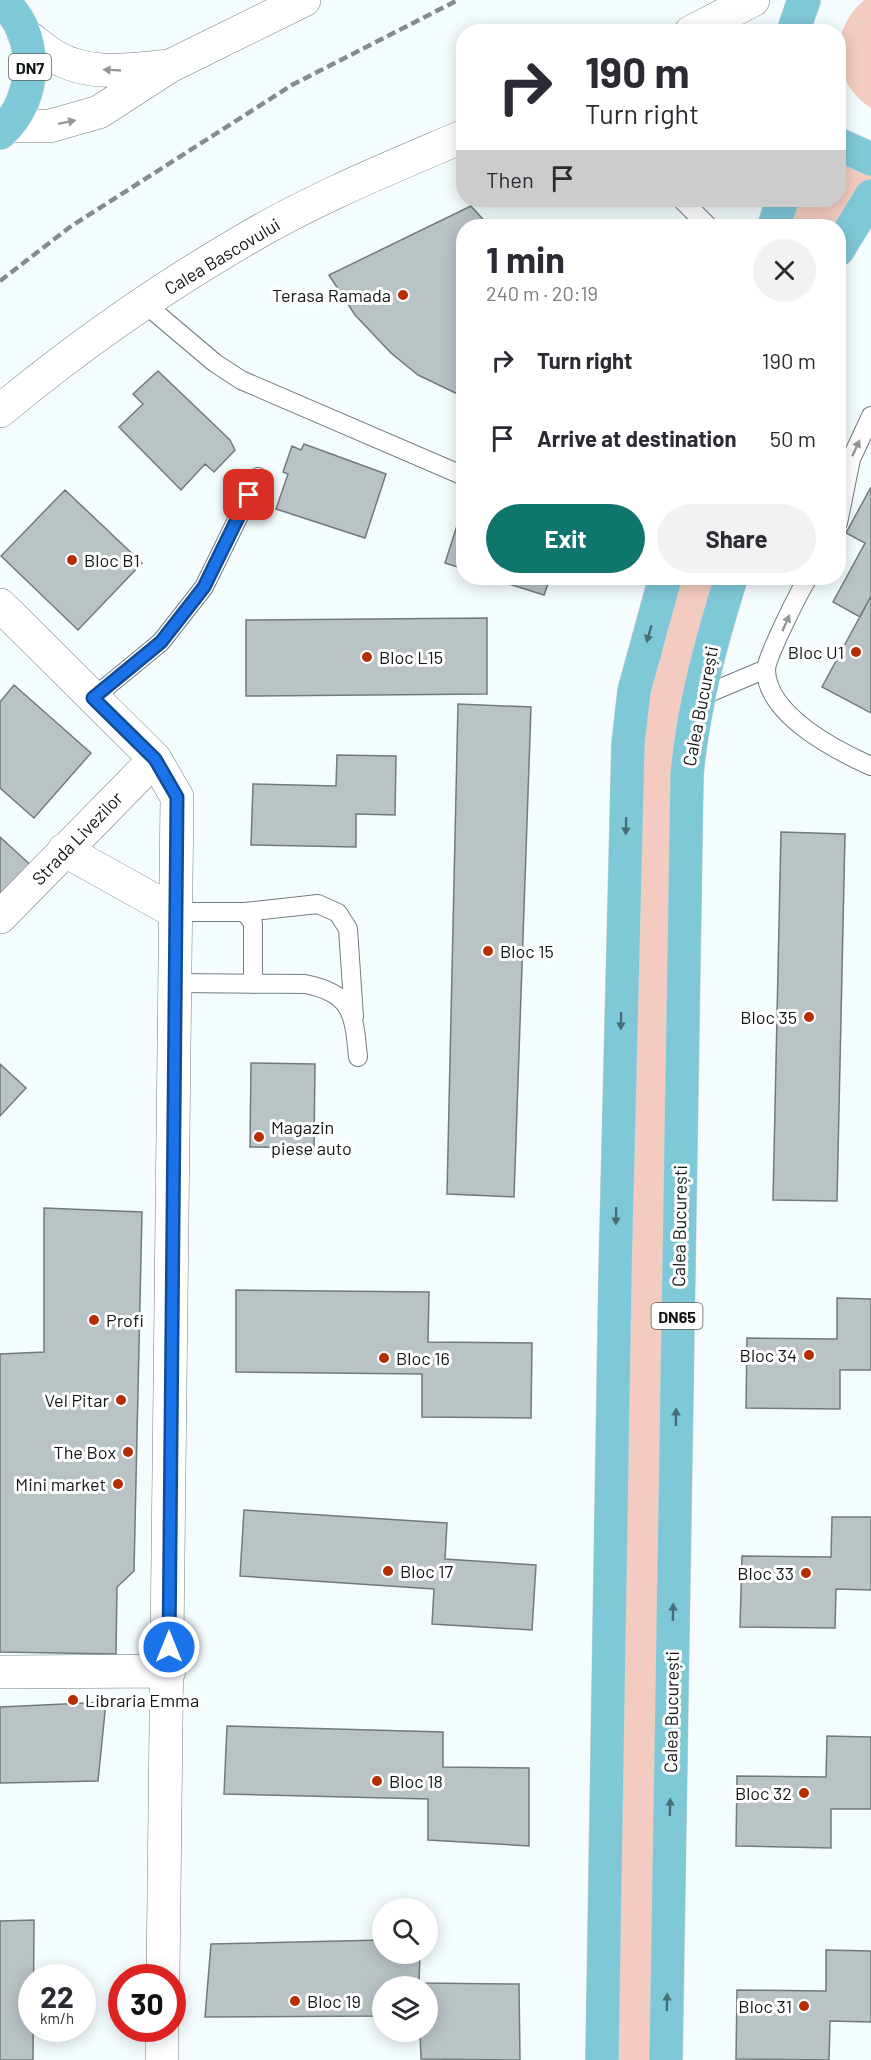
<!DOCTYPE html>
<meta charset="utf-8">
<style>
:root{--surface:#fff;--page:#f2f2f3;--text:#2b2b33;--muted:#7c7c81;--accent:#0f766e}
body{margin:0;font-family:Barlow,sans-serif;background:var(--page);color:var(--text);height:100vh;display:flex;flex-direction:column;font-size:22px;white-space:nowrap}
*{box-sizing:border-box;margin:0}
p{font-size:20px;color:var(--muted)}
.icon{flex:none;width:33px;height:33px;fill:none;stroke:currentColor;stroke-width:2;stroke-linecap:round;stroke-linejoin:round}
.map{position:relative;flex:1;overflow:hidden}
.panel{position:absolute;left:456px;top:219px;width:390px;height:366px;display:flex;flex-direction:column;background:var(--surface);border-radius:24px;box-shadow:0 3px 15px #0003}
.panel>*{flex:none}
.top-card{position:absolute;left:456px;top:24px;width:390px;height:183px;border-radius:24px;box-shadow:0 3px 15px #0003;background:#fff;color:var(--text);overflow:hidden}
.buttons{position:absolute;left:372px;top:1898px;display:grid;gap:12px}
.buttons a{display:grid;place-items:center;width:66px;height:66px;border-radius:50%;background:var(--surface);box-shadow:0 3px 15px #0003;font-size:30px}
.speed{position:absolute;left:18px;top:1964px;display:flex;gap:12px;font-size:30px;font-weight:700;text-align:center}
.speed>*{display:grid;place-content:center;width:78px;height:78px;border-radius:50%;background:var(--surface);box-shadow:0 3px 15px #0003;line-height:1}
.speed small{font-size:15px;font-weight:400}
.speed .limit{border:9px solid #d22;background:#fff;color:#111}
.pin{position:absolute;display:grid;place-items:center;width:51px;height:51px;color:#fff;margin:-26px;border-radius:12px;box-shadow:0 3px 9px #0006}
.me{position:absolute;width:66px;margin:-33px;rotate:0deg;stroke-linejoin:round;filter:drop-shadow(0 0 4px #0008)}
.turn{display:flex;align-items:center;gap:21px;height:126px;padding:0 30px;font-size:27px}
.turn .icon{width:78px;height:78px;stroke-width:2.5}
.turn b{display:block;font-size:42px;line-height:51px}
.then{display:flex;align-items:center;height:57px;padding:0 30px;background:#0003;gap:12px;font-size:22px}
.round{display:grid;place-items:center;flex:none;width:63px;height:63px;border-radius:32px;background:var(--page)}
.overview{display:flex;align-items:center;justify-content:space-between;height:102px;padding:0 30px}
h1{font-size:36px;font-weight:700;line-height:45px}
.primary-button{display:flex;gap:12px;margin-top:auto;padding:12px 30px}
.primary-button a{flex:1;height:69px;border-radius:36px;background:var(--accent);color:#fff;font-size:24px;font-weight:700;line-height:69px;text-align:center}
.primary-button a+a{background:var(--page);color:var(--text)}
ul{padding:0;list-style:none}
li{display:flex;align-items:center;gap:18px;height:78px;padding:0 30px}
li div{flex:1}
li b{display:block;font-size:22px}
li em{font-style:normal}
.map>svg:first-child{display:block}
</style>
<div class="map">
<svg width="871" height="2060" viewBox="0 0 871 2060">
<rect width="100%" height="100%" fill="#f4fcfe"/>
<path fill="#f4cbc0" d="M864 0H871V108C831 82 828 31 864 0Z
M839 144 871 159V196L838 226H774L782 200H838Z
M665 578H731L704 666 666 2060H602L628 744Z"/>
<path fill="#b9c3c6" stroke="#717a7d" stroke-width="1.5" d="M471 206 489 226H464V397L418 375 391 353 355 315 329 275Z
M158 371 230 440 235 450 214 472 205 464 181 490 119 427 143 404 133 394Z
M304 444 386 474 365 538 276 509 288 474 283 472 292 446 301 450Z
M871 487V596L860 617 833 602 865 543 846 533Z
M65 490 142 563 78 630 1 556Z
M464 504V569L445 563Z
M490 578H550L544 595Z
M871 596V713L822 687Z
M487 618V694L246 696V620Z
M14 685 91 753 34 818 0 788V702Z
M458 704 531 707 514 1197 447 1194Z
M337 755 396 756 395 815 356 814V847L251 845 253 784 336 786Z
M781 832 845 834 837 1201 773 1200Z
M0 837 36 870 0 909Z
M251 1063 315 1064 314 1148 250 1147Z
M0 1064 26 1088 0 1116Z
M44 1208 142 1212 134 1571 117 1587 116 1654 0 1652V1354L44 1352Z
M236 1290 429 1292 428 1342 532 1343 531 1418 422 1417V1374L236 1372Z
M837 1298 871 1299V1370H840V1409L746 1408 747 1338 837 1339Z
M244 1510 447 1523 445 1559 536 1565 532 1630 432 1624 434 1589 240 1576Z
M832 1517H871V1590L836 1589 835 1628 740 1627 742 1556 831 1557Z
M106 1702 98 1781 0 1783V1707Z
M227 1726 443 1732V1767L529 1768V1846L428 1840V1799L224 1794Z
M827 1736 871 1737V1809H831V1848L736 1846 737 1776 826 1777Z
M34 1920 33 2060H0V1921Z
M382 1940V1953H420L419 1983 519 1984 520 2060 421 2059 420 2031H428V1986H382V2016L205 2017 211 1944Z
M826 1950 871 1951V2022L830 2021 829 2060 736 2059 737 1990 826 1991Z"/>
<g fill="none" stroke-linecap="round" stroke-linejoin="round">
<defs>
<path id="lane" d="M682 200 708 226
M144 303 215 363 241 380 464 476
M838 523 851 459 871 416
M808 578C800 590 766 658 766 670 767 715 835 750 871 766
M93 698 161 642 204 587 258 477
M697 698 766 669
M175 912H245L253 923V984
M245 912 318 904 338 913 348 929 354 1017
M174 983 305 984C353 993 354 1015 358 1057"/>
<path id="street" d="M0 605 155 759 177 797 163 1977
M64 850 175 912
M0 917 155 759
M0 1672 169 1671
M162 2060V2028"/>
<path id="secondary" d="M691 32 753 0
M24 34C34 41 44 50 54 56 88 77 131 70 168 66
M8 126H50L99 112 170 66 304 0
M0 411C77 347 160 289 246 239 315 198 390 168 464 136"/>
<path id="primary" d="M0 0C41 32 38 101 0 133
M793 32 804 0
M838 144 871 159
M774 226 782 200
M838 250 871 196
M602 2060 615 1275 628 744 634 691 665 578
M666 2060 687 775C693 707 711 643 731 578"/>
</defs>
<use href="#lane" stroke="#747d80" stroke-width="20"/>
<use href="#street" stroke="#747d80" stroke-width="34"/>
<use href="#secondary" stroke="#747d80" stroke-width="34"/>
<use href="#primary" stroke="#d4d5d5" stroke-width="34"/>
<use href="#lane" stroke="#fff" stroke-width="18"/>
<use href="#street" stroke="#fff" stroke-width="33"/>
<use href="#secondary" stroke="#fff" stroke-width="33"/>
<use href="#primary" stroke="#7fc8d8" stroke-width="33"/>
<path stroke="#858c8d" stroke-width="4.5" stroke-dasharray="9 4.5" stroke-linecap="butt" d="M0 281 70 227 292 85 458 0"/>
</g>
<defs><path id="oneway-solid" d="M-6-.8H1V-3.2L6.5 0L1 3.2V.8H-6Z" transform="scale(1.5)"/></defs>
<g fill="#949697">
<use href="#oneway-solid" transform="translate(112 70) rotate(-177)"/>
<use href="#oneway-solid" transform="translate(67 122) rotate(-12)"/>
<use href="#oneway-solid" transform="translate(856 448) rotate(-65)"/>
<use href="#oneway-solid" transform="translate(786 623) rotate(-66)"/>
</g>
<g fill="#486f78">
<use href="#oneway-solid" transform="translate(649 634) rotate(106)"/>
<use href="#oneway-solid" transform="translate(626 826) rotate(91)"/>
<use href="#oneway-solid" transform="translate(621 1021) rotate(91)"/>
<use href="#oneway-solid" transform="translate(616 1216) rotate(91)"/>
<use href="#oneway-solid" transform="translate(676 1417) rotate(-89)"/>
<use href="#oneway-solid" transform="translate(673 1612) rotate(-89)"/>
<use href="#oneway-solid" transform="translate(670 1807) rotate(-89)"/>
<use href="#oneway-solid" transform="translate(667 2002) rotate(-89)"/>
</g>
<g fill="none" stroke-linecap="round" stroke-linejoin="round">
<defs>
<path id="route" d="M169 1647 177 797 155 759 93 698 161 642 204 587 249 495"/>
</defs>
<use href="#route" stroke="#114b97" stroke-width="15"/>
<use href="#route" stroke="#1a73e8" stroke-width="10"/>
</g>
<g fill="#b62d00" stroke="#fff" stroke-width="2">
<circle cx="403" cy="295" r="6"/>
<circle cx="72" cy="560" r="6"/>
<circle cx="856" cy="652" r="6"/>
<circle cx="367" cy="657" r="6"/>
<circle cx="488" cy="951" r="6"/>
<circle cx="809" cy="1017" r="6"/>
<circle cx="259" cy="1137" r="6"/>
<circle cx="94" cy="1320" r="6"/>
<circle cx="809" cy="1355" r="6"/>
<circle cx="384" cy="1358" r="6"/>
<circle cx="121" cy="1400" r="6"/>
<circle cx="128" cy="1452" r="6"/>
<circle cx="118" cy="1484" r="6"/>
<circle cx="388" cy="1571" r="6"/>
<circle cx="806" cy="1573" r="6"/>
<circle cx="73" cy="1700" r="6"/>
<circle cx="377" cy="1781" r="6"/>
<circle cx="804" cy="1793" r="6"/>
<circle cx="295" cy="2001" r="6"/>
<circle cx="804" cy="2006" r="6"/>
</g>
<g text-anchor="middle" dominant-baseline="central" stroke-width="6" stroke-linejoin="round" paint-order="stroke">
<g fill="#fff" stroke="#595c5d" stroke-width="1.5">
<rect x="9" y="54" width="42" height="26" rx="4.5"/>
<rect x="651.5" y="1303" width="51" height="26" rx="4.5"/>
</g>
<g font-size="16" font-weight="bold" fill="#121617">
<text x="30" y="67">DN7</text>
<text x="677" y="1316">DN65</text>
</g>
<g font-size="18" fill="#121617" stroke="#fff">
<text transform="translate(222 256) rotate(-31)">Calea Bascovului</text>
<text transform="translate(700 706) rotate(-79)">Calea București</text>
<text transform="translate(77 838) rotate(-46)">Strada Livezilor</text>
<text transform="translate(679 1226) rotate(-89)">Calea București</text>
<text transform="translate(671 1712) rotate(-89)">Calea București</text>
</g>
<g font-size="18" fill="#121617" stroke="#fff" text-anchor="end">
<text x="391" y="295">Terasa Ramada</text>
<text x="84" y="560" text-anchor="start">Bloc B1</text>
<text x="844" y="652">Bloc U1</text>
<text x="379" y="657" text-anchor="start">Bloc L15</text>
<text x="500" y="951" text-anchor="start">Bloc 15</text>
<text x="797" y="1017">Bloc 35</text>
<text x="271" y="1127" text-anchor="start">Magazin<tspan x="271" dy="21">piese auto</tspan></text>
<text x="106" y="1320" text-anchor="start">Profi</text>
<text x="797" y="1355">Bloc 34</text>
<text x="396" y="1358" text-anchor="start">Bloc 16</text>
<text x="109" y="1400">Vel Pitar</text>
<text x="116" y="1452">The Box</text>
<text x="106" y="1484">Mini market</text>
<text x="400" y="1571" text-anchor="start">Bloc 17</text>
<text x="794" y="1573">Bloc 33</text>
<text x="85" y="1700" text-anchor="start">Libraria Emma</text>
<text x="389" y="1781" text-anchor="start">Bloc 18</text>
<text x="792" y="1793">Bloc 32</text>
<text x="307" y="2001" text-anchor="start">Bloc 19</text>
<text x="792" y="2006">Bloc 31</text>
</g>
</g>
</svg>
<div class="buttons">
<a><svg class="icon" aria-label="search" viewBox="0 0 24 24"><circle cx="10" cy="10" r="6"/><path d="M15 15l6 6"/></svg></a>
<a><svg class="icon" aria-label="layers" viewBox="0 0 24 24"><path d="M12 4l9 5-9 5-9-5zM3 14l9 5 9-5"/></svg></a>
</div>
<div class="speed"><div>22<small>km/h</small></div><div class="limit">30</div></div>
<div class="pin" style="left:249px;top:495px;background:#d93025"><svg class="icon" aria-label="arrive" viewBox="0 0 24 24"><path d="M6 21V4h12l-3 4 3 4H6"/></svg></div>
<svg class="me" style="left:169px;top:1647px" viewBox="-20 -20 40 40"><circle r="17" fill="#1a73e8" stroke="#fff" stroke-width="3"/><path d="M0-11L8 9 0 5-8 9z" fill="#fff"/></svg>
<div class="top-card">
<div class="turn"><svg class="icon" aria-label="right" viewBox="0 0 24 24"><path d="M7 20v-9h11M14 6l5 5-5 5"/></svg><div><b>190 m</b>Turn right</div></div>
<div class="then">Then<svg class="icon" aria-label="arrive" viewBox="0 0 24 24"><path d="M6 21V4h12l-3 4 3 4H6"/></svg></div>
</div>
<section class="panel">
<div class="overview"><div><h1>1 min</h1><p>240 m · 20:19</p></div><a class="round"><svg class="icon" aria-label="close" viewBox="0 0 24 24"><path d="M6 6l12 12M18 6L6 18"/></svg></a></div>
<ul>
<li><svg class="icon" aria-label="right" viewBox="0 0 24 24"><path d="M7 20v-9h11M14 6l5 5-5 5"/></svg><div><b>Turn right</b></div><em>190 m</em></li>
<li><svg class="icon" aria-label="arrive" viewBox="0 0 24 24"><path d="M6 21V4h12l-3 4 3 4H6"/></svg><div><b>Arrive at destination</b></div><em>50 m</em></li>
</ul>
<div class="primary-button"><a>Exit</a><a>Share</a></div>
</section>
</div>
